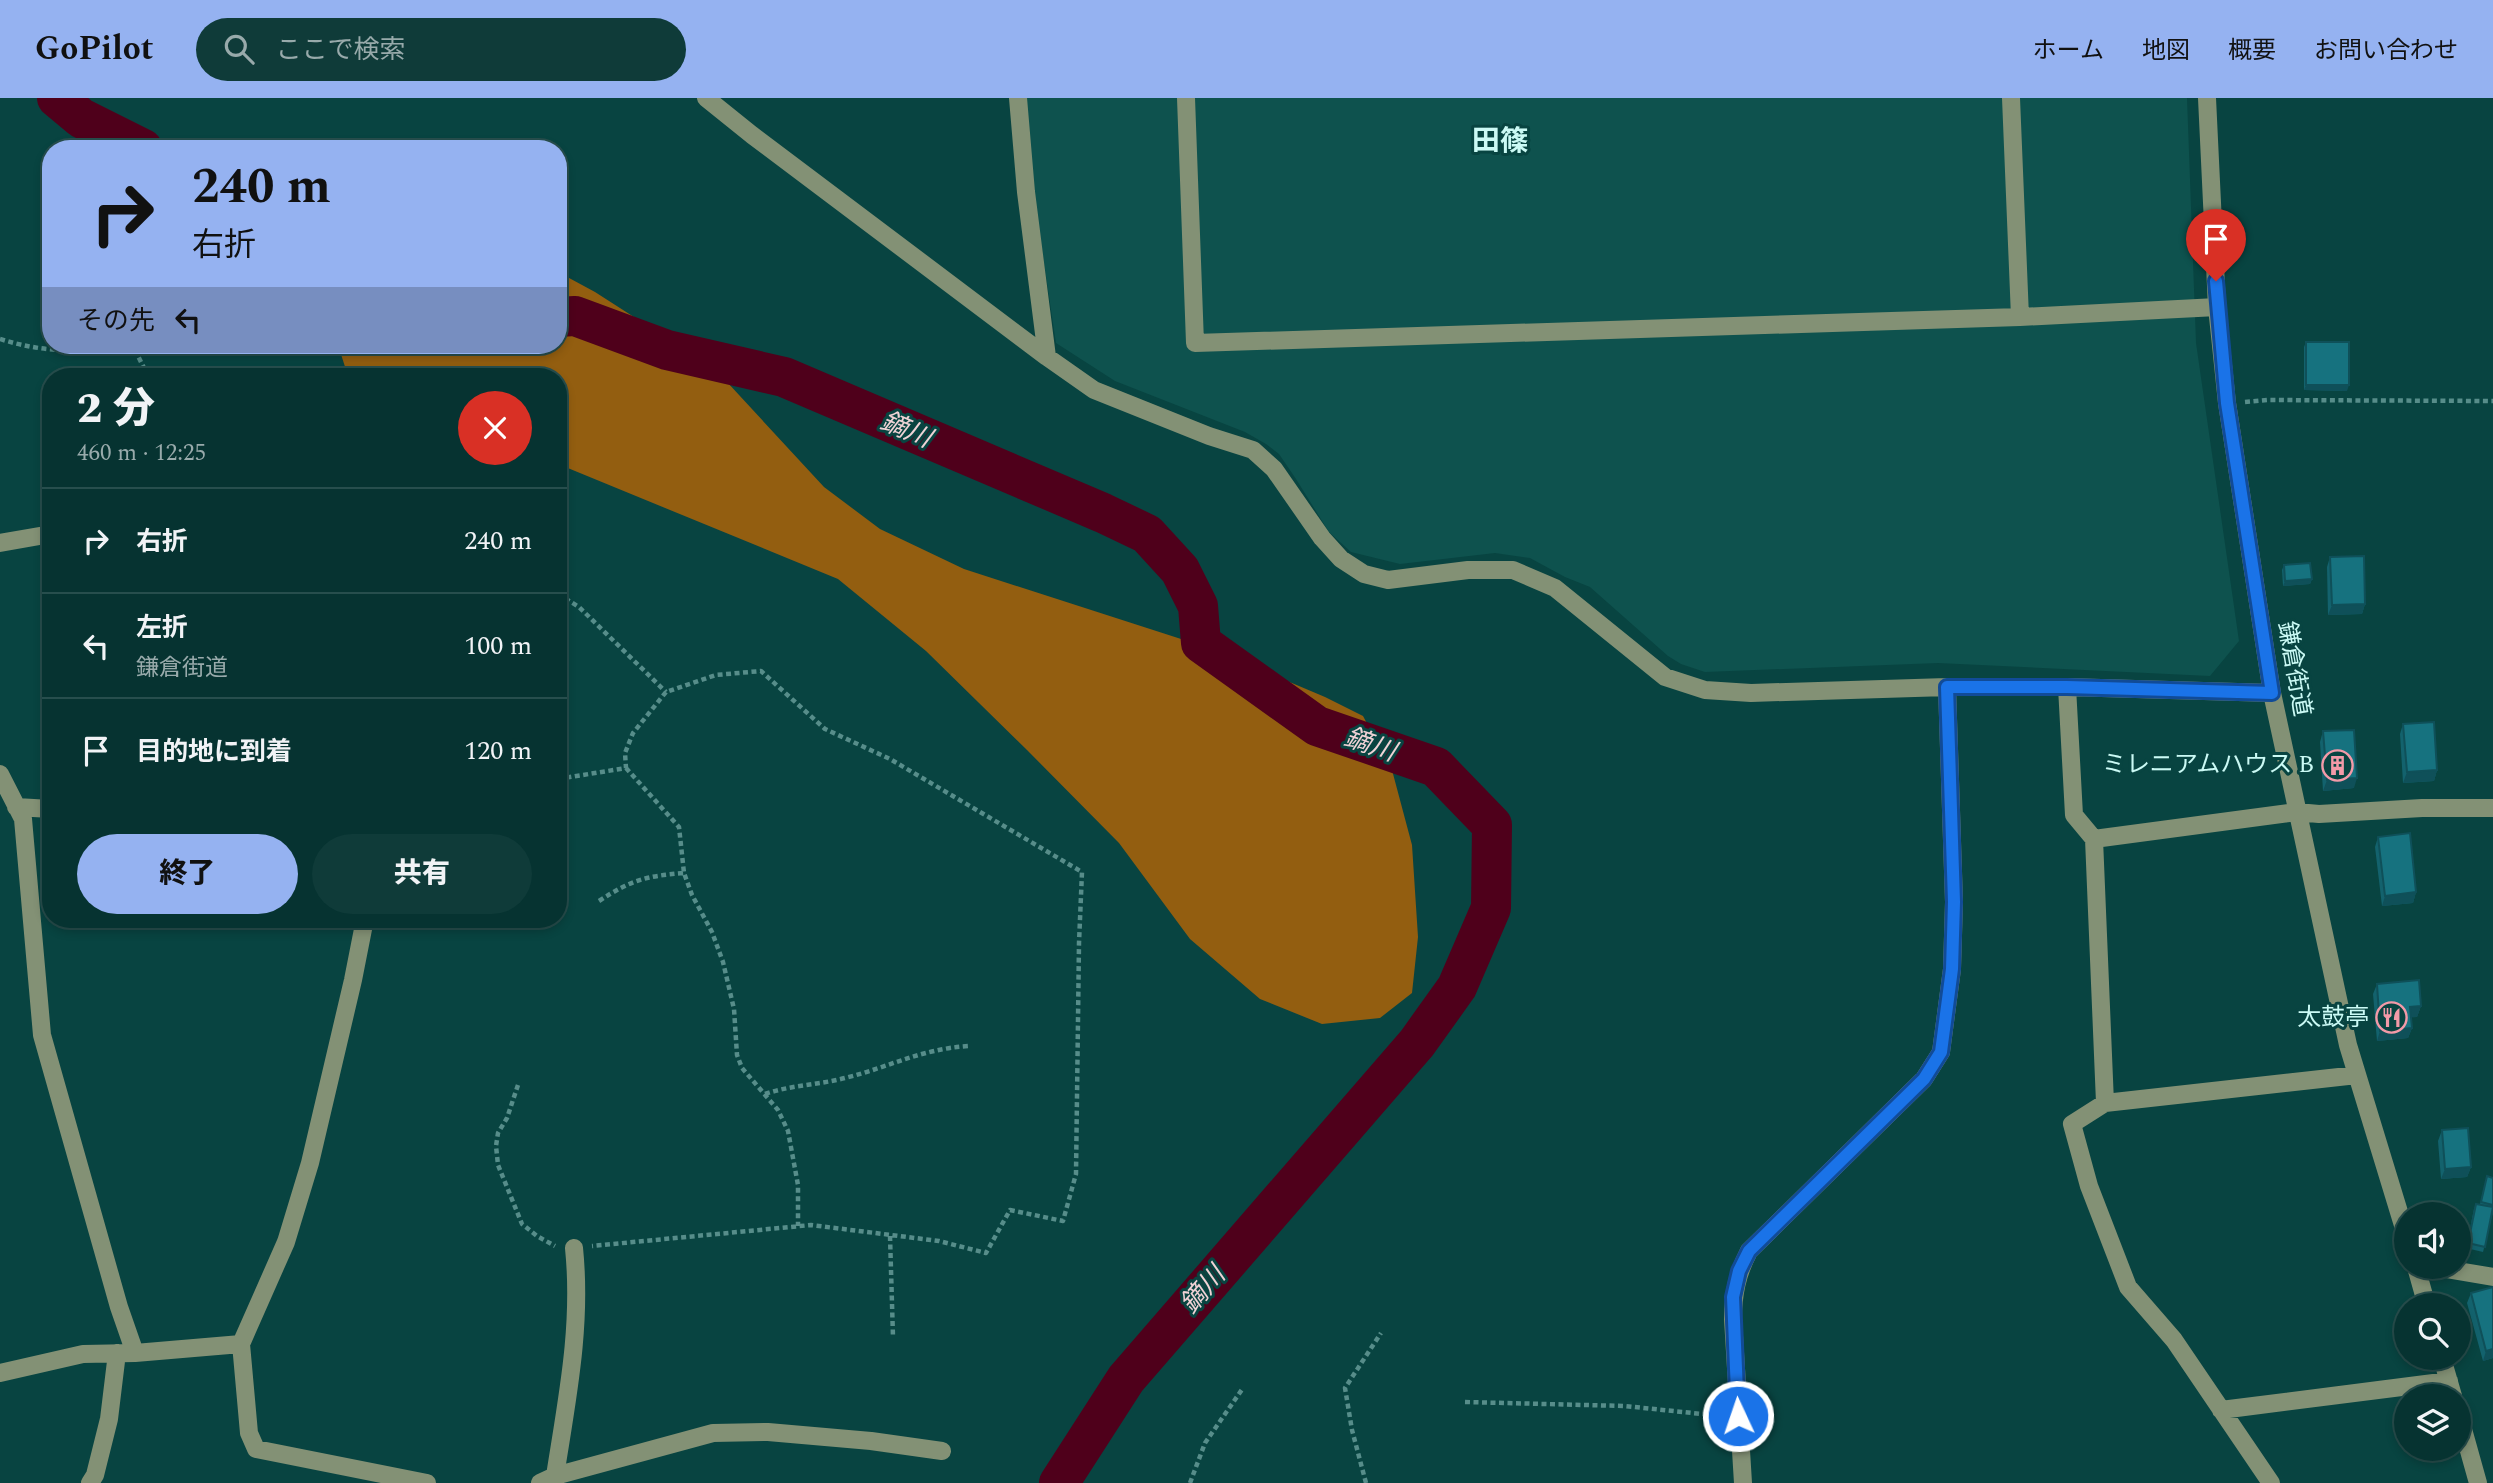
<!DOCTYPE html>
<html lang="ja">
<meta charset="utf-8">
<style>
:root{--surface:#063331;--page:#0f3b39;--text:#f1f3f6;--muted:#98aaab;--line:#274e4d;--accent:#95b2f1}
body{margin:0;font-family:Spectral,"Noto Sans JP",serif;background:var(--page);color:var(--text);height:100vh;display:flex;flex-direction:column;font-size:26px;white-space:nowrap}
*{box-sizing:border-box;margin:0}
p{font-size:23px;color:var(--muted)}
.icon{flex:none;width:38px;height:38px;fill:none;stroke:currentColor;stroke-width:2;stroke-linecap:round;stroke-linejoin:round}
.map{position:relative;flex:1;overflow:hidden}
.drawer{position:absolute;left:42px;top:270px;width:525px;height:560px;display:flex;flex-direction:column;background:var(--surface);border-radius:28px;box-shadow:0 4px 10px #0003,0 0 0 2px var(--line)}
.drawer>*{flex:none}
.hud{position:absolute;left:42px;top:42px;width:525px;height:214px;border-radius:28px;box-shadow:0 4px 10px #0003,0 0 0 2px var(--line);background:#95b2f1;color:#111;overflow:hidden}
.tools{position:absolute;left:2394px;top:1104px;display:grid;gap:14px}
.tools a{display:grid;place-items:center;width:77px;height:77px;border-radius:50%;background:var(--surface);box-shadow:0 4px 10px #0003,0 0 0 2px var(--line);font-size:35px}
.pin{position:absolute;display:grid;place-items:center;width:60px;height:60px;color:#fff;margin:-72px -30px;border-radius:50% 50% 50% 0;rotate:-45deg;box-shadow:0 0 7px #0007}
.pin .icon{rotate:45deg}
.me{position:absolute;width:77px;margin:-38px;rotate:357deg;stroke-linejoin:round;filter:drop-shadow(0 0 5px #0008)}
.turn{display:flex;align-items:center;gap:24px;height:147px;padding:0 35px;font-size:32px}
.turn .icon{width:91px;height:91px;stroke-width:2.5}
.turn b{display:block;font-size:49px;line-height:60px}
.then{display:flex;align-items:center;height:66px;padding:0 35px;background:#0003;gap:14px;font-size:26px}
.round{display:grid;place-items:center;flex:none;width:74px;height:74px;border-radius:37px;background:var(--page)}
.summary{display:flex;align-items:center;justify-content:space-between;height:119px;padding:0 35px}
h1{font-size:42px;font-weight:800;line-height:52px}
.button{display:flex;gap:14px;margin-top:auto;padding:14px 35px}
.button a{flex:1;height:80px;border-radius:42px;background:var(--accent);color:#111;font-size:28px;font-weight:800;line-height:80px;text-align:center}
.button a+a{background:var(--page);color:var(--text)}
ul{padding:0;list-style:none}
li{display:flex;align-items:center;gap:21px;height:105px;padding:0 35px;border-top:2px solid var(--line)}
li div{flex:1}
li b{display:block;font-size:26px}
li em{font-style:normal}
header{display:flex;align-items:center;gap:42px;box-sizing:border-box;height:98px;padding:0 35px;background:var(--accent);color:#111}
header strong{font-size:33px}
nav{display:flex;gap:38px;margin-inline-start:auto;font-size:24px}
.search{width:490px;height:63px;background:var(--page);display:flex;align-items:center;gap:18px;box-sizing:border-box;padding:0 24px;border-radius:38px;color:var(--muted);font-size:26px}
.map>svg:first-child{display:block}
</style>
<header>
<strong>GoPilot</strong>
<div class="search"><svg class="icon" aria-label="search" viewBox="0 0 24 24"><circle cx="10" cy="10" r="6"/><path d="M15 15l6 6"/></svg>ここで検索</div>
<nav><a>ホーム</a><a>地図</a><a>概要</a><a>お問い合わせ</a></nav>
</header>
<div class="map">
<svg width="2493" height="1385" viewBox="0 0 2493 1385">
<rect width="100%" height="100%" fill="#084441"/>
<path fill="#0e524e" d="M1024 0H2187L2196 245 2239 543 2210 578 1938 565 1705 574 1681 566 1668 558 1590 489 1565 479 1530 460 1495 455 1400 466 1351 454 1329 434 1296 381 1279 356 1266 346 1245 334 1115 283 1056 245 1033 91Z"/>
<path fill="#935e10" d="M558 174 595 194 715 271 824 389 880 431 964 471 1209 550 1325 599 1363 618 1392 672 1412 747 1418 839 1412 895 1380 920 1322 926 1260 901 1190 841 1119 745 1027 652 926 553 838 481 558 366V278H348L338 247H558Z"/>
<g fill="none" stroke-linecap="round" stroke-linejoin="round">
<path stroke="#4f001b" stroke-width="40" d="M57 0 81 20 143 51
M558 219 575 218 667 252 784 279 1103 415 1147 436 1180 472 1198 508 1201 545 1317 628 1436 669 1492 727 1491 810 1457 889 1417 945 1126 1281 1059 1385"/>
<path stroke="#578d8a" stroke-width="4.5" stroke-dasharray="5 3.5" stroke-linecap="butt" d="M0 241C42 254 75 255 118 247
M128 247 135 252 148 278
M2245 304 2267 302 2493 303
M558 496 579 509 666 594
M626 670 679 729 684 775 692 797 712 834 723 864 734 911 737 957 742 970 778 1012 788 1033 798 1087V1128
M558 681 626 670 625 655 633 635 666 594 716 577 761 573 825 631 890 661 1082 774 1079 845 1076 1076 1063 1123 1010 1112 986 1155 939 1143 811 1127 592 1148
M599 803C631 782 646 778 684 775
M518 987 507 1020 498 1035 496 1048 498 1067 522 1126 537 1138 555 1148
M765 996C791 987 818 987 845 980 890 969 920 951 969 948
M890 1138 893 1239
M1465 1304 1625 1308 1712 1317 1719 1329
M1190 1385 1205 1345 1243 1290
M1366 1385 1352 1332 1345 1290 1381 1235"/>
<path stroke="#839175" stroke-width="18" d="M706 0 752 37 1047 259 1094 292 1209 338 1253 352 1274 371 1322 440 1341 461 1364 476 1388 482 1468 472H1513L1555 490 1665 579 1705 592 1751 595 1947 589H2067L2272 595
M1018 0 1026 94 1047 259
M1186 0 1195 245 2020 219 2217 209
M2011 0 2020 219
M2207 0 2217 209 2227 305 2272 595 2348 947 2406 1137
M0 445 51 436
M2067 589 2074 717 2094 741 2297 714 2319 716 2422 710H2493
M0 676 23 721 42 937 119 1209 135 1255
M16 709 51 711
M2094 741 2105 1005 2072 1026 2089 1088 2128 1189 2174 1242 2271 1385
M365 821 353 882 310 1065 286 1144 241 1246 249 1335 256 1351 427 1385
M2105 1005 2357 977
M2416 1169 2427 1208
M2434 1169 2493 1179
M2442 1260 2453 1298
M0 1275 83 1256 135 1255 241 1246
M2221 1312 2449 1283
M2459 1317 2478 1385
M555 1378C567 1301 582 1228 574 1150
M90 1385 95 1377 109 1321 117 1255
M540 1385 555 1378 713 1335 768 1334 871 1343 942 1353
M1743 1385 1733 1221C1733 1196 1737 1176 1749 1153L1924 981 1941 954 1952 871 1954 804 1947 589"/>
</g>
<path fill="#13626d" d="M2306 244 2347 293 2304 292V249Z
M2330 459 2365 506 2362 516 2328 517 2327 469Z
M2284 467 2312 481 2310 486 2283 488 2282 472Z
M2403 626 2437 672 2434 683 2403 685 2400 636Z
M2323 633 2354 690 2323 693 2320 644Z
M2378 739 2416 794 2413 805 2382 808 2375 749Z
M2377 886 2421 908 2417 919H2411L2412 930 2408 940 2377 943 2373 896Z
M2442 1032 2471 1069 2467 1079 2441 1081 2438 1043Z
M2487 1078 2493 1080V1114L2483 1154 2466 1150 2474 1111 2476 1106H2480Z
M2471 1195 2493 1260 2483 1263 2467 1205Z"/>
<path fill="#0f5059" d="M2306 287H2349L2347 293 2304 292Z
M2312 481 2310 486 2283 488 2285 483Z
M2365 506 2362 516 2328 517 2332 507Z
M2437 672 2434 683 2403 685 2407 674Z
M2357 680 2354 690 2323 693 2327 682Z
M2416 794 2413 805 2382 808 2385 798Z
M2421 908 2417 919 2407 920 2410 909Z
M2412 930 2408 940 2377 943 2380 933Z
M2471 1069 2467 1079 2441 1081 2445 1071Z
M2493 1251V1260L2483 1263 2486 1253Z"/>
<path fill="#16727f" stroke="#0f5059" stroke-width="2" d="M2306 244H2349V287H2306Z
M2364 458 2365 506 2332 507 2330 459Z
M2310 465 2312 481 2285 483 2284 467Z
M2434 624 2437 672 2407 674 2403 626Z
M2354 632 2357 680 2327 682 2323 633Z
M2410 735 2416 794 2385 798 2378 739Z
M2419 882 2421 908 2410 909 2412 930 2380 933 2377 886Z
M2468 1030 2471 1069 2445 1071 2442 1032Z
M2487 1078 2493 1080V1107L2481 1104Z
M2476 1106 2493 1109 2485 1149 2468 1145Z
M2493 1189V1251L2486 1253 2471 1195Z"/>
<g fill="none" stroke-linecap="round" stroke-linejoin="round">
<defs>
<path id="route" d="M1738 1318 1733 1199 1739 1173 1749 1153 1924 981 1941 954 1952 871 1954 804 1947 589H2067L2272 595 2227 305 2216 183"/>
</defs>
<use href="#route" stroke="#114b97" stroke-width="18"/>
<use href="#route" stroke="#1a73e8" stroke-width="12"/>
</g>
<defs>
<symbol id="building-ring" viewBox="-11 -11 22 22"><circle r="9.5" fill="#084441" stroke="#f39aa8" stroke-width="1.5"/><path d="M-4-6H4V6H1V3H-1V6H-4ZM-2.5-4.3h1.7v1.8h-1.7ZM.8-4.3h1.7v1.8H.8ZM-2.5-1h1.7V.8h-1.7ZM.8-1h1.7V.8H.8Z" fill="#f39aa8"/></symbol>
<symbol id="restaurant-ring" viewBox="-11 -11 22 22"><circle r="9.5" fill="#084441" stroke="#f39aa8" stroke-width="1.5"/><path d="M-5-6h1v4h1v-4h1v4h1v-4h1v5L-1.5 .5V6h-2V.5L-5-1ZM5-6V6H3V1.5H1.5Q1.5-4 5-6Z" fill="#f39aa8"/></symbol>
</defs>
<g fill-rule="evenodd">
<use href="#building-ring" x="2320" y="650" width="35" height="35"/>
<use href="#restaurant-ring" x="2374" y="902" width="35" height="35"/>
</g>
<g text-anchor="middle" dominant-baseline="central" stroke-width="6" stroke-linejoin="round" paint-order="stroke">
<g font-size="24" fill="#cbfaf5" stroke="#084441">
<text transform="translate(2294 571) rotate(80)">鎌倉街道</text>
</g>
<g font-size="24" fill="#cbfaf5" stroke="#084441" text-anchor="end">
<text x="2314" y="667">ミレニアムハウス B</text>
<text x="2369" y="920">太鼓亭</text>
</g>
<g font-size="26" font-style="italic" fill="#f0d3d6" stroke="#084441">
<text transform="translate(906 332) rotate(23)">鏑川</text>
<text transform="translate(1370 647) rotate(19)">鏑川</text>
<text transform="translate(1203 1192) rotate(-49)">鏑川</text>
</g>
<g font-size="28" font-weight="bold" fill="#cbfaf5" stroke="#084441">
<text x="1500" y="43">田篠</text>
</g>
</g>
</svg>
<div class="tools">
<a><svg class="icon" aria-label="sound" viewBox="0 0 24 24"><path d="M4 9h4l5-4v14l-5-4H4zM17 9q2 3 0 6"/></svg></a>
<a><svg class="icon" aria-label="search" viewBox="0 0 24 24"><circle cx="10" cy="10" r="6"/><path d="M15 15l6 6"/></svg></a>
<a><svg class="icon" aria-label="layers" viewBox="0 0 24 24"><path d="M12 4l9 5-9 5-9-5zM3 14l9 5 9-5"/></svg></a>
</div>
<div class="pin" style="left:2216px;top:183px;background:#d93025"><svg class="icon" aria-label="arrive" viewBox="0 0 24 24"><path d="M6 21V4h12l-3 4 3 4H6"/></svg></div>
<svg class="me" style="left:1738px;top:1318px" viewBox="-20 -20 40 40"><circle r="17" fill="#1a73e8" stroke="#fff" stroke-width="3"/><path d="M0-11L8 9 0 5-8 9z" fill="#fff"/></svg>
<div class="hud">
<div class="turn"><svg class="icon" aria-label="right" viewBox="0 0 24 24"><path d="M7 20v-9h11M14 6l5 5-5 5"/></svg><div><b>240 m</b>右折</div></div>
<div class="then">その先<svg class="icon" aria-label="left" viewBox="0 0 24 24"><path d="M17 20v-9H6M10 6l-5 5 5 5"/></svg></div>
</div>
<section class="drawer">
<div class="summary"><div><h1>2 分</h1><p>460 m · 12:25</p></div><a class="round" style="background:#d93025;color:#fff"><svg class="icon" aria-label="close" viewBox="0 0 24 24"><path d="M6 6l12 12M18 6L6 18"/></svg></a></div>
<ul>
<li><svg class="icon" aria-label="right" viewBox="0 0 24 24"><path d="M7 20v-9h11M14 6l5 5-5 5"/></svg><div><b>右折</b></div><em>240 m</em></li>
<li><svg class="icon" aria-label="left" viewBox="0 0 24 24"><path d="M17 20v-9H6M10 6l-5 5 5 5"/></svg><div><b>左折</b><p>鎌倉街道</p></div><em>100 m</em></li>
<li><svg class="icon" aria-label="arrive" viewBox="0 0 24 24"><path d="M6 21V4h12l-3 4 3 4H6"/></svg><div><b>目的地に到着</b></div><em>120 m</em></li>
</ul>
<div class="button"><a>終了</a><a>共有</a></div>
</section>
</div>
